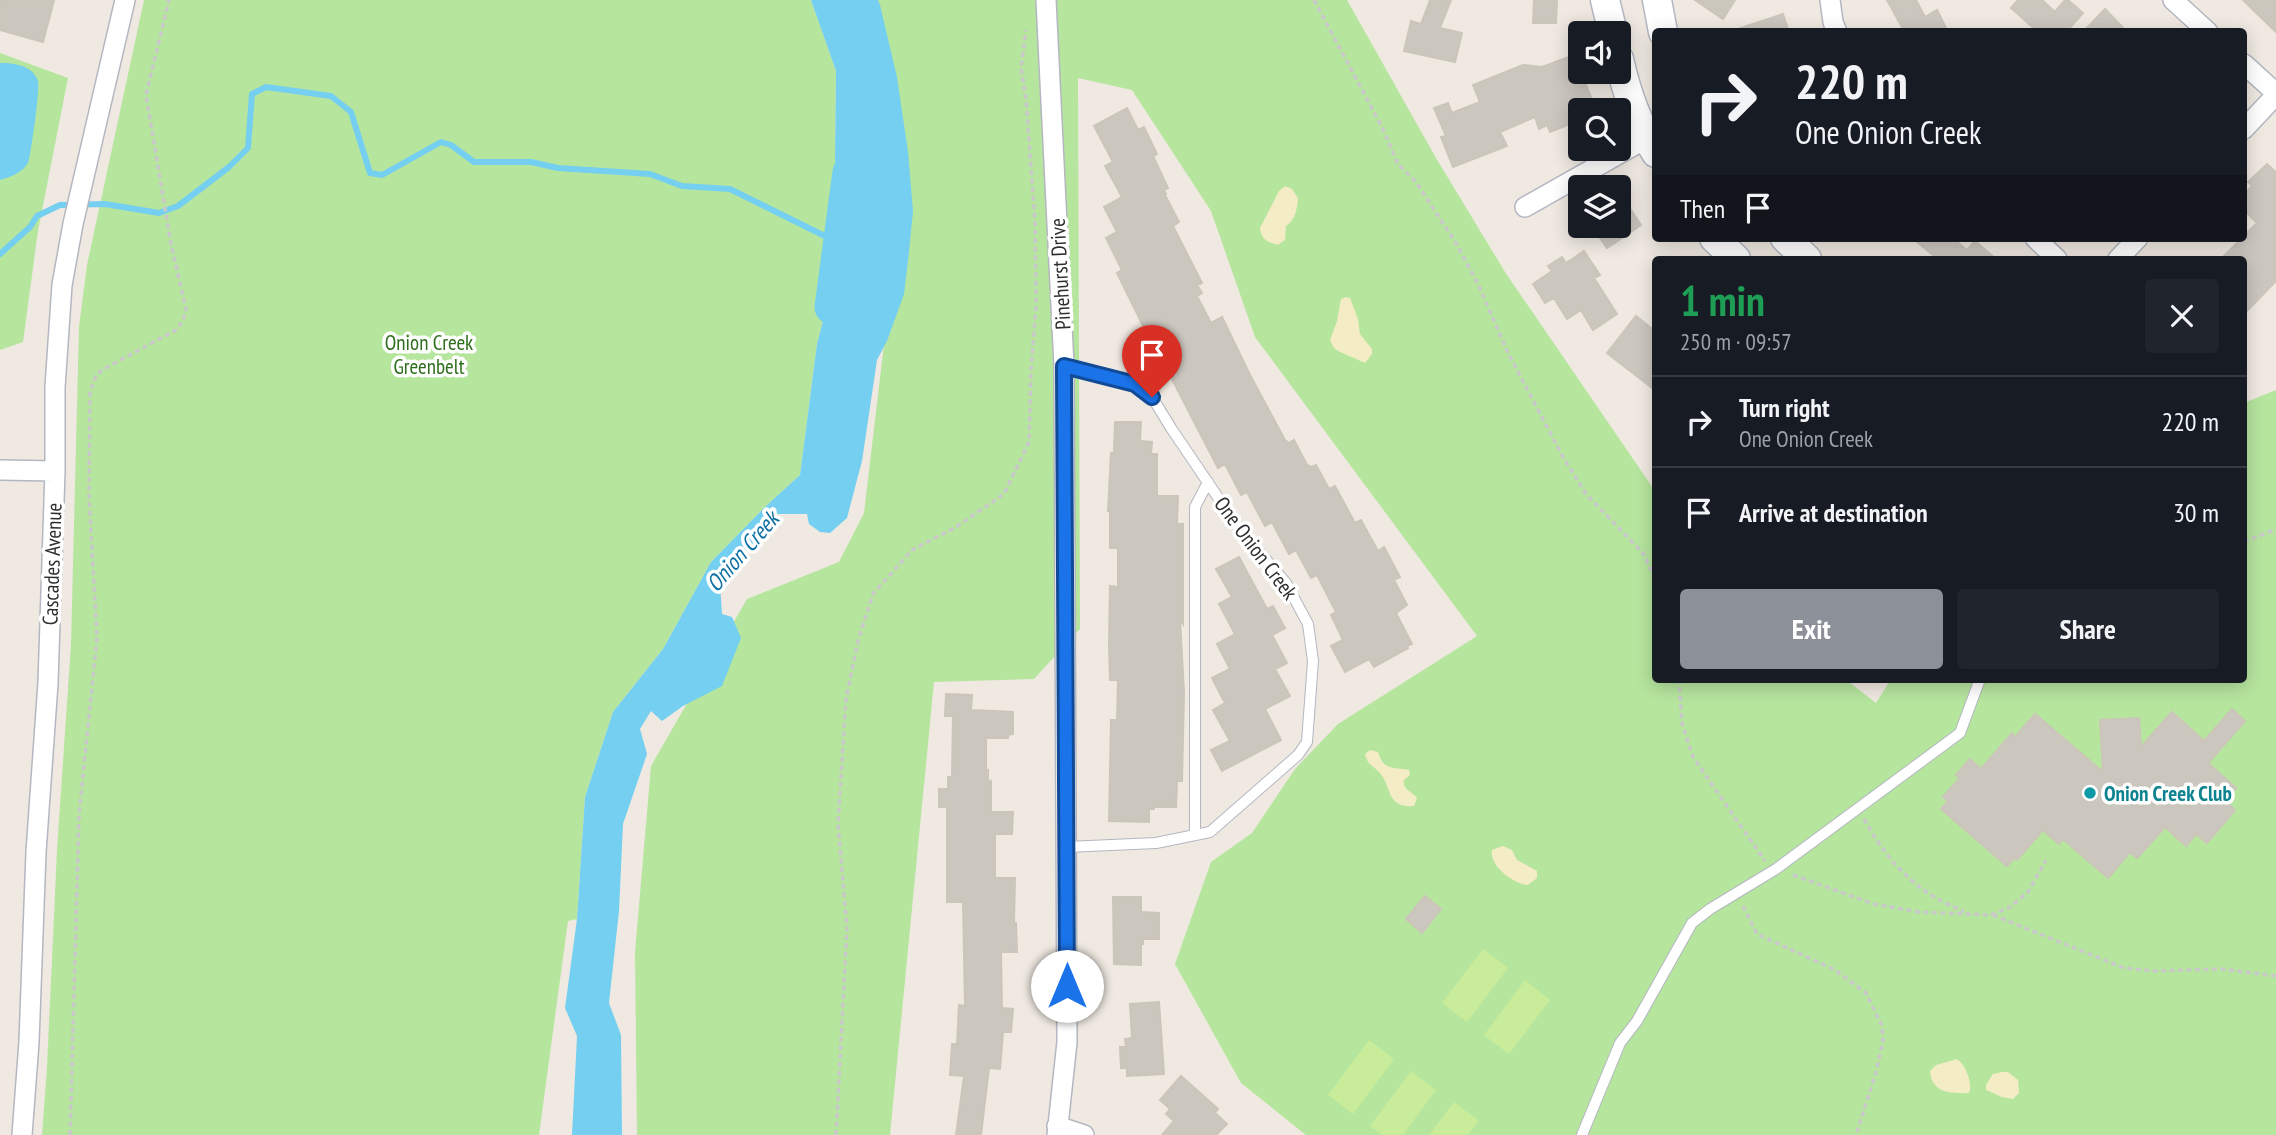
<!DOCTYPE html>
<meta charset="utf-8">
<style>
:root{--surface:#171b24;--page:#20242c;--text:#f1f3f6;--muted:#9ea1a6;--line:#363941;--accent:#8c9099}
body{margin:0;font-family:"PT Sans Narrow",sans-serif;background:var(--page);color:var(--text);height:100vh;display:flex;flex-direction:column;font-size:26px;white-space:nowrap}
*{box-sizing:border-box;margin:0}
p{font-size:23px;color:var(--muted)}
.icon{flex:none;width:38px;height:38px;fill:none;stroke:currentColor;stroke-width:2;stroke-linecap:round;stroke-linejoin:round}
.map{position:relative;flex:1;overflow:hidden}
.side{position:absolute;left:1652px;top:256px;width:595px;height:427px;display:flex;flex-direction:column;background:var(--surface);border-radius:7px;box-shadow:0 4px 18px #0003}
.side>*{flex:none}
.banner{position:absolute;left:1652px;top:28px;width:595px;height:214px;border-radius:7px;box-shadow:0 4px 18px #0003;background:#171b24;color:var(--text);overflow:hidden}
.buttons{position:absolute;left:1568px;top:21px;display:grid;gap:14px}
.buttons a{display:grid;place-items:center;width:63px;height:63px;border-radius:7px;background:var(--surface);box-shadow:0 4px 18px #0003;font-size:35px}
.pin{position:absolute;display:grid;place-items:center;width:60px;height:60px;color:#fff;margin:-72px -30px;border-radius:50% 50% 50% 0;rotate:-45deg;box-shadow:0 0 7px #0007}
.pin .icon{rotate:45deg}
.me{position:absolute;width:77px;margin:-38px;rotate:0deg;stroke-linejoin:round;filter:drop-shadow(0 0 5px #0008)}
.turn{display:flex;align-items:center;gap:24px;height:147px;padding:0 28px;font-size:32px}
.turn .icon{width:91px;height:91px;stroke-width:2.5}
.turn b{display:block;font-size:49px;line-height:60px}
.then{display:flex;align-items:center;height:66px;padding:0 28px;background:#0003;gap:14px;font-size:26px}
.round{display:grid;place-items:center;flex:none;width:74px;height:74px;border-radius:7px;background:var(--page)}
.summary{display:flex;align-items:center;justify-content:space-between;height:119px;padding:0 28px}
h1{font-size:42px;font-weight:700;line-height:52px;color:#1e9e55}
.action{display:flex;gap:14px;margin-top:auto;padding:14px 28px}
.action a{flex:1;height:80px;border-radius:7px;background:var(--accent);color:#fff;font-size:28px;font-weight:700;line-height:80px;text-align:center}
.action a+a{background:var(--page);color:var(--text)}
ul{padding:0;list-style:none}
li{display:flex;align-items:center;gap:21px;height:91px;padding:0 28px;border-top:2px solid var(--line)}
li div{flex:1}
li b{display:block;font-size:26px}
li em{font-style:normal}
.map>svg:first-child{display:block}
</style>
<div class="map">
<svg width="2276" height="1135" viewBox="0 0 2276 1135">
<rect width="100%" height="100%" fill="#efe9e1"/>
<path fill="#b6e59e" d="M144 0H811L836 71 835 160 846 232 817 344 800 475 766 506 711 562 663 649 613 712 585 797 577 919 568 921 539 1135H42L47 1068 57 850 71 644 79 327 87 265Z
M869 0H1347L1436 158 1505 272 1655 491 1656 679H1845L1876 703 1891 679H2244V403L2276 390V1135H1306L1241 1083 1175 964 1211 862 1252 833 1295 769 1338 724 1477 636 1255 337 1211 211 1132 90 1078 78 1080 629 1034 679 934 682 890 1135H637L635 952 651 766 747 599 839 562 864 513 903 184Z
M0 53 68 78 38 231 23 342 0 350Z"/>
<path fill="#f3ecc5" d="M1285 186 1292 189 1298 198C1297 209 1296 219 1286 226L1285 240 1278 245C1268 242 1261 240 1260 228L1279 191Z
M1346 297 1350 298 1358 319 1360 334 1372 349V354L1365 363 1338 351 1334 348 1330 340 1337 321 1341 299Z
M1370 750 1378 752C1383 770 1392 767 1409 770L1410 775 1404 780C1402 790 1412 791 1417 798L1414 806C1385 808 1393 787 1379 772 1372 765 1367 764 1365 754Z
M1503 846 1512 850 1517 860 1537 871V878L1528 885C1514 884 1489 866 1492 850Z
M1957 1059C1966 1065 1973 1084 1969 1093 1951 1093 1932 1094 1930 1071L1936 1065Z
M2002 1072H2008L2018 1080 2019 1093 2013 1099 2002 1097 1986 1090V1085L1993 1074Z"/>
<path fill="#c9ec9a" d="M1483 949 1508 968 1467 1022 1442 1003Z
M1525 980 1550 1000 1509 1054 1484 1035Z
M1369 1040 1394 1059 1353 1114 1328 1095Z
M1411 1071 1436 1090 1403 1135H1382L1370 1126Z
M1454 1102 1479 1121 1468 1135H1429Z"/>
<path fill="#75cff0" d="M811 0H878L880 5 897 77 908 152 913 211 909 252 904 294 887 341 877 360 862 461 847 518 830 533 820 532 809 524 807 514H777L720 584 722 614 732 617 741 638 722 686 683 706 662 721 651 711 640 729 647 754 623 824 619 911 609 1003 621 1035 622 1135H572L577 1036 565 1008 577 919 585 797 613 712 663 649 711 562 766 506 800 475 817 344 846 232 835 160 836 71Z
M0 63C13 63 33 65 38 81 40 88 31 155 28 163 22 173 10 177 0 180Z"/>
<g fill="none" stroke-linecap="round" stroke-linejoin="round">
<path stroke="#75cff0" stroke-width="6" d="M0 254 30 227 37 216 60 205 105 204 159 213 178 206 229 167 248 148 252 94 266 87 331 96 351 112 370 173 382 175 441 142 451 145 474 162H531L558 168 650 174 682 186 730 189 841 244"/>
<path stroke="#75cff0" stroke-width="35" d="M832 307 850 172"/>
</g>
<path fill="#cbc7bf" stroke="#cbc5ba" stroke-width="2" d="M0 0H54L43 42 0 30Z
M1430 0H1451L1440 28 1462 33 1455 62 1404 51 1411 21 1421 24Z
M1534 0H1557L1556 23H1533Z
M1695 0H1735L1723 19Z
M1887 0H1916L1925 17 1937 10 1948 32H1899L1903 29Z
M2018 0H2042L2055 12 2065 0H2068L2083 13 2066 32H2038L2011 8Z
M2243 0H2276V32Z
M2105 9 2127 32H2083Z
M1783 14 1789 32H1739L1738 29Z
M1574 55 1595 107 1580 110V120L1550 132 1547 125 1539 129 1535 117 1500 132 1507 146 1453 167 1441 137 1446 136 1434 108 1448 103 1452 113 1480 102 1473 85 1523 65 1542 67Z
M1127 108 1138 130 1144 127 1157 154 1153 156 1168 188 1164 190 1166 194 1165 195 1179 222 1173 226 1202 283 1197 285 1202 293 1197 296 1211 323 1222 317 1250 375 1285 440 1289 443 1294 440 1307 465 1311 467 1316 465 1329 489 1335 486 1355 523 1361 520 1378 551 1384 547 1400 577 1394 580 1407 605 1396 613 1412 644 1407 646 1408 648 1374 667 1369 659 1345 672 1331 646 1343 640 1331 615 1336 612 1317 575 1311 578 1296 550 1289 554 1272 522 1265 526 1247 492 1241 495 1225 464 1218 468 1159 354 1147 360 1136 339 1147 334 1117 273 1122 270 1106 238 1117 232 1104 207 1122 197 1105 166 1113 162 1094 126Z
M2267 164 2276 172V281L2244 314V259H2221L2257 223 2244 210V195L2252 186 2248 182Z
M1619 192 1641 225 1607 248 1592 226H1619Z
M1912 238H1952L1967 250 1975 241 1996 259H1938Z
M1584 251 1600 275 1594 278 1617 314 1593 330 1581 310 1567 319 1554 298 1545 303 1533 284 1552 271 1548 266 1562 257 1566 263Z
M1636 316 1656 332V391L1607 353Z
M1115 422H1141L1140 441 1152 442 1151 454H1157V496H1178L1177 524H1183V624L1180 619 1184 693 1182 781H1177L1176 807H1154V809H1149V822L1109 821 1111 720H1117L1118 680H1110L1109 645 1110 586 1118 587V548H1110V511H1108L1111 453H1114Z
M1239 557 1267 609 1273 606 1285 628 1272 635 1287 663 1275 669 1290 696 1265 709 1281 740 1222 771 1211 750 1230 741 1213 710 1225 703 1212 678 1230 669 1217 644 1235 634 1219 604 1232 597 1216 569Z
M946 694 972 695 971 710 1013 712V734L1008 735V738H986V771L988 770V782L991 781V812H1013L1012 834H995V878H1015L1014 923H1016L1017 952H1001L1002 1008 1013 1009 1011 1032H1003L1000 1069 989 1068 981 1135H956L964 1076 950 1075 952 1044H957L959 1005 965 1006 963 902H947V807H939V789H948V777H952L953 716H945Z
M2232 709 2245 721 2208 763 2236 788 2225 801 2235 810 2207 843 2196 834 2186 846 2165 827 2137 858 2130 852 2108 878 2063 839 2059 844 2043 830 2017 860 2014 858 2007 866 1941 809 1948 801 1943 797 1960 778 1956 775 1970 759 1981 769 2012 733 2015 737 2035 714 2103 772 2100 720 2139 718 2141 747 2172 712 2204 741Z
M1425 896 1441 909 1422 933 1406 919Z
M1113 897H1141V912L1159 913V939H1143V944H1141V965L1114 964Z
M1159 1002 1164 1074 1127 1076V1068H1121L1120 1047H1126L1125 1039 1132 1038 1130 1004Z
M1181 1076 1218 1109 1215 1113 1227 1124 1216 1135H1162L1174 1121 1166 1114 1170 1109 1160 1100Z"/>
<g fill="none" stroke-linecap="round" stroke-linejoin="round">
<defs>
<path id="lane" d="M1064 366 1135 384 1152 397 1171 428 1238 527 1286 583 1308 624 1313 661 1307 742 1298 755 1210 832 1156 843 1067 847
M1195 835V507L1208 482
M1582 1135 1620 1043 1637 1021 1692 923 1710 909 1776 869 1960 733 1980 679"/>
<path id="street" d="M1046 0 1064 366 1067 1042 1057 1135
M1830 0 1833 22 1837 32
M2173 0 2208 32
M2244 64 2276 93
M2244 129 2276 95
M1525 207 1656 133
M2035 238 2057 259
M2118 259 2138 238
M0 470 55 471
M1057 1126 1084 1135
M22 1135 29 1042 36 852 48 683 55 471V387L62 285 73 224 125 0"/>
<path id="secondary" d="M1605 0 1613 33
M1657 0 1663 32
M1619 59C1626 91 1638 125 1656 153
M1714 238 1736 259
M1785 238 1807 259"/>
</defs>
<use href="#lane" stroke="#b4b7c1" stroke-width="12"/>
<use href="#street" stroke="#b4b7c1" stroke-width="22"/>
<use href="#secondary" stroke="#b4b7c1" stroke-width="31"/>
<path stroke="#c9c9c9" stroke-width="3.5" stroke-dasharray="5 3.5" stroke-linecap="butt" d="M1314 0 1382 127 1398 164 1416 182 1456 243 1479 286 1507 351 1563 457 1586 494 1643 553 1656 581
M2244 540 2247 541 2276 529
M1679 679 1682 723 1693 757 1765 861
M1864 819C1888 862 1917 894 1964 911
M1793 875 1874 904 1919 912 1991 915 2010 907 2028 892 2046 860
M1743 906 1757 934 1835 970 1866 993 1882 1026 1883 1041 1876 1072 1856 1135
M1993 915 2124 968 2154 971 2222 969 2276 976
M70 1135 79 815 97 638 89 496 90 391 96 376 102 370 176 330 183 321 186 309 171 244 146 95 169 0
M836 1135 847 928 838 824 846 699 858 641 873 594 912 550 956 527 1004 494 1029 442 1031 370 1036 306 1035 222 1026 99 1021 68 1026 30"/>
<use href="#lane" stroke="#fff" stroke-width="10"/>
<use href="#street" stroke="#fff" stroke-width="19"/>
<use href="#secondary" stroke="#fff" stroke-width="28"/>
</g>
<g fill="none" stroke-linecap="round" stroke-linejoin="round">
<defs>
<path id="route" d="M1067 986 1064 366 1135 384 1152 397"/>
</defs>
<use href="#route" stroke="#114b97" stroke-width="18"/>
<use href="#route" stroke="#1a73e8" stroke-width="12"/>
</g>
<circle fill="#0f9aa8" stroke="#fff" stroke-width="2.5" cx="2090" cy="793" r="7"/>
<g text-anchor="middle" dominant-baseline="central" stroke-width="7" stroke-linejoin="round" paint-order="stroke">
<g font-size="21" fill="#2e2e2e" stroke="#fff">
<text transform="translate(1060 274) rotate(-93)">Pinehurst Drive</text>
<text transform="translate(1256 548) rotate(53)">One Onion Creek</text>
<text transform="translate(52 564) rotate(-88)">Cascades Avenue</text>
</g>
<g font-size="21" fill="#2c6e1b" stroke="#fff">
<text x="429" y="342">Onion Creek<tspan x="429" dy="24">Greenbelt</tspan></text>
</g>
<g font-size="21" font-weight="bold" fill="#0d838f" stroke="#fff" text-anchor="start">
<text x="2104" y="793">Onion Creek Club</text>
</g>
<g font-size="23" font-style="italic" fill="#0d6fa3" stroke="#fff">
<text transform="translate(742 551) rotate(-49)">Onion Creek</text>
</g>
</g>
</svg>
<div class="buttons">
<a><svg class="icon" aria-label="sound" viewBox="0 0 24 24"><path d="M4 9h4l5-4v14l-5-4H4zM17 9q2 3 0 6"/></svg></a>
<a><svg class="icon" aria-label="search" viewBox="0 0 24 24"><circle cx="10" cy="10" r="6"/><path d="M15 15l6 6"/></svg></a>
<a><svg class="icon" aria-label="layers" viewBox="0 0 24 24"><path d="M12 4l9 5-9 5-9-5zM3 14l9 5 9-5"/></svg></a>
</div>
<div class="pin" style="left:1152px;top:397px;background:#d93025"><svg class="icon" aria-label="arrive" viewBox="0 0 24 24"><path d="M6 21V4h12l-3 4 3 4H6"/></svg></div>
<svg class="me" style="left:1067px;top:986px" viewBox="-20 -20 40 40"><circle r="19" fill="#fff"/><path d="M0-13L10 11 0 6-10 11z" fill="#1a73e8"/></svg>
<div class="banner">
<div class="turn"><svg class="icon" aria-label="right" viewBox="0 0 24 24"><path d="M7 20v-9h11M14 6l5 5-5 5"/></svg><div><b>220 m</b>One Onion Creek</div></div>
<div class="then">Then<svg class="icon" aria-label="arrive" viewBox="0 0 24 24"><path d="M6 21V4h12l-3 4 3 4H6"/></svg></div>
</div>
<section class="side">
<div class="summary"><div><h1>1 min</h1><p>250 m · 09:57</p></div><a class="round"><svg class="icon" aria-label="close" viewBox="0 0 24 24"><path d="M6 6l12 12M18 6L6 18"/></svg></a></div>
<ul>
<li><svg class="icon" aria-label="right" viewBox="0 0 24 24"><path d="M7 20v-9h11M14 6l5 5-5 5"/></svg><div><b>Turn right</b><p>One Onion Creek</p></div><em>220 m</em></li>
<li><svg class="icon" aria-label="arrive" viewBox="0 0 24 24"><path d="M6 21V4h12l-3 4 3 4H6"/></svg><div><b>Arrive at destination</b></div><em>30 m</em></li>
</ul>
<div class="action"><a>Exit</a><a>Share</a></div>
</section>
</div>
